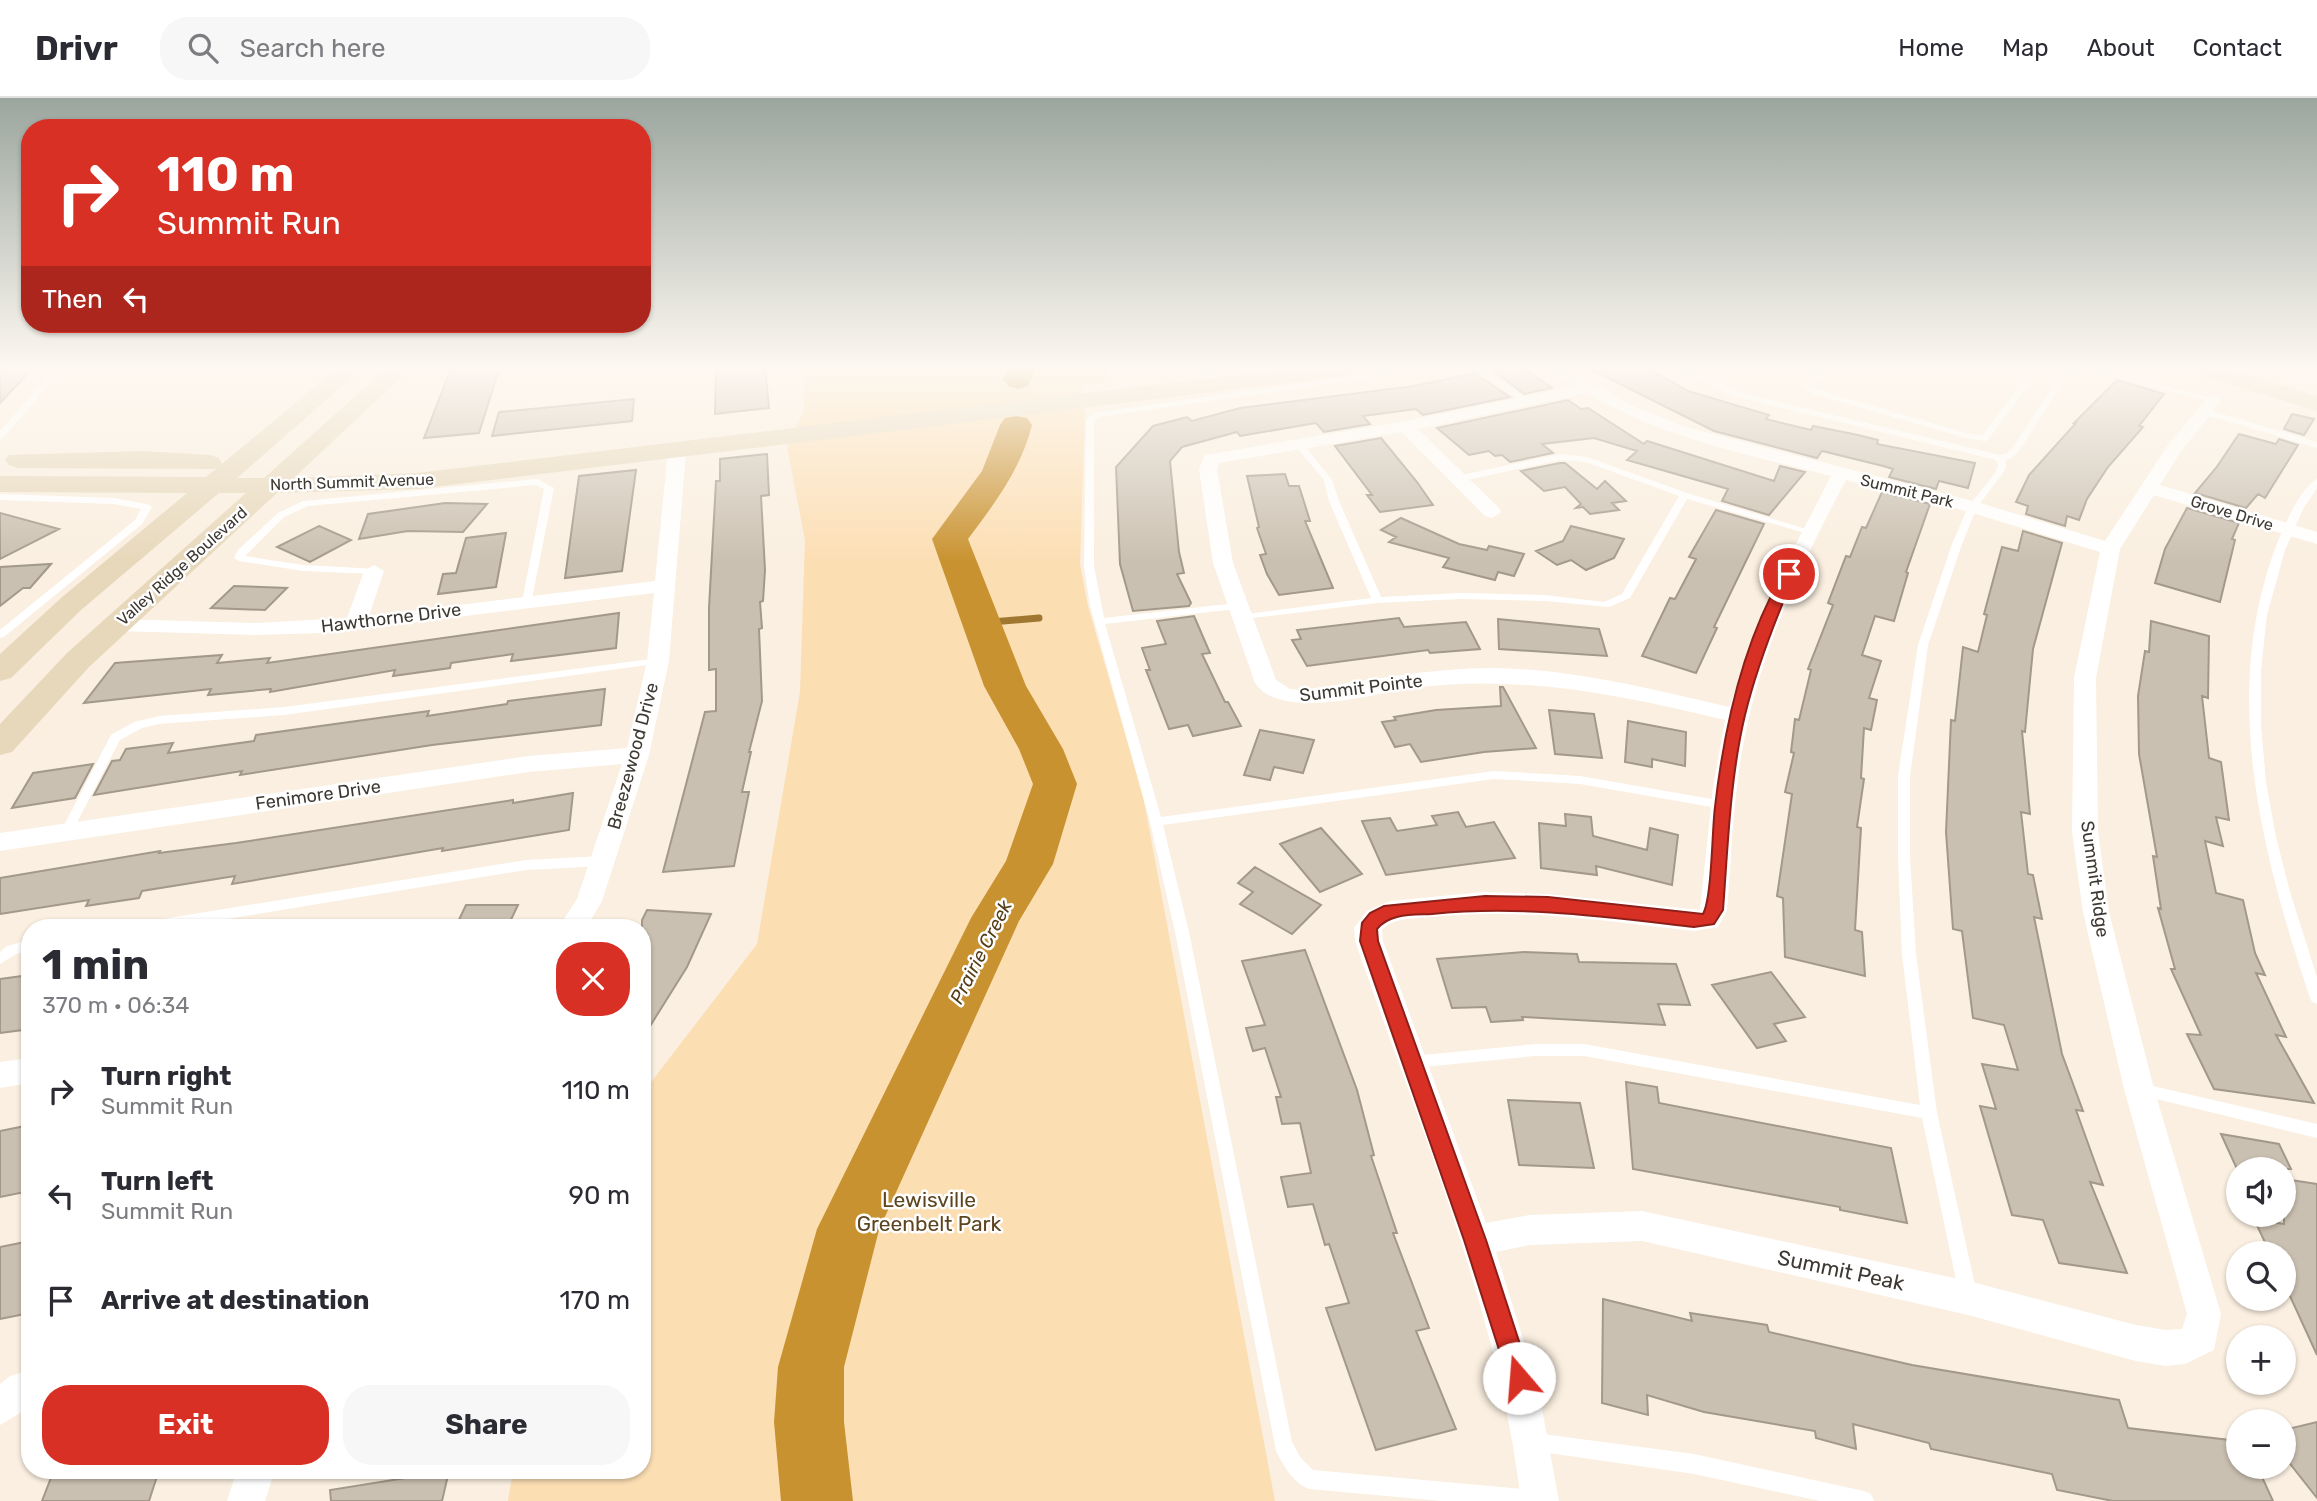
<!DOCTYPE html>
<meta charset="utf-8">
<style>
:root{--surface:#fff;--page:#f7f7f7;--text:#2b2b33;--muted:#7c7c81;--line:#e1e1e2;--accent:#d93025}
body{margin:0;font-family:Rubik,sans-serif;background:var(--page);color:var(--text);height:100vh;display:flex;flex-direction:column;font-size:26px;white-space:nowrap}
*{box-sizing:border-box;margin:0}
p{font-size:23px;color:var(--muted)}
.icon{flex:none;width:38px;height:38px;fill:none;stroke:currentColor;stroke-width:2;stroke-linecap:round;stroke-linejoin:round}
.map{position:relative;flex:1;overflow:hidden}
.sheet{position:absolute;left:21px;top:821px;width:630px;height:560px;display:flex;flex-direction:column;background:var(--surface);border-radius:28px;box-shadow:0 2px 5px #0004}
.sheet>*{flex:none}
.guide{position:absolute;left:21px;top:21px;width:630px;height:214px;border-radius:28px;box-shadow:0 2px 5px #0004;background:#d93025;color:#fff;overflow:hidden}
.buttons{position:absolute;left:2226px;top:1059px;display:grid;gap:14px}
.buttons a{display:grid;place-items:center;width:70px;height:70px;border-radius:50%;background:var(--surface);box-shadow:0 2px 5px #0004;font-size:35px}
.pin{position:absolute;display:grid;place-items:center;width:60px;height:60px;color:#fff;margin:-30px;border:4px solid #fff;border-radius:50%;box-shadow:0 2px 7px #0007}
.me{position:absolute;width:77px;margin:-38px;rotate:342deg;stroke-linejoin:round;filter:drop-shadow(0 0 5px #0008)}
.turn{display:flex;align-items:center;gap:24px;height:147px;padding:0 21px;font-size:32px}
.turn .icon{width:91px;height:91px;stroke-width:2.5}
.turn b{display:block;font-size:49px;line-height:60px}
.then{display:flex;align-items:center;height:66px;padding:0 21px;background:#0003;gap:14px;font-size:26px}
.round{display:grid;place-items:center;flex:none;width:74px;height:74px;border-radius:28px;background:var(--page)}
.overview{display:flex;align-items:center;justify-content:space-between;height:119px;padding:0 21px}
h1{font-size:42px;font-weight:700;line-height:52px}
.button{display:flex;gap:14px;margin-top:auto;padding:14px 21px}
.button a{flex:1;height:80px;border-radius:28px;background:var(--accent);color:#fff;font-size:28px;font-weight:700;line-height:80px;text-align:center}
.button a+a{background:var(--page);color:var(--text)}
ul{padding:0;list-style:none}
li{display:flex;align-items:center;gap:21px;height:105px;padding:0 21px}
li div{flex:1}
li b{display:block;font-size:26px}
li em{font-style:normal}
header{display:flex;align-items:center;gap:42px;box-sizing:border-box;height:98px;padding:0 35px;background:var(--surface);border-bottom:2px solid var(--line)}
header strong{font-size:33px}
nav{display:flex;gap:38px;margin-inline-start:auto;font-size:24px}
.search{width:490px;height:63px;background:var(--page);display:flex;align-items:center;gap:18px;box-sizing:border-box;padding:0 24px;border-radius:28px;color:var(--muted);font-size:26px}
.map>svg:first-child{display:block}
</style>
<header>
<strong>Drivr</strong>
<div class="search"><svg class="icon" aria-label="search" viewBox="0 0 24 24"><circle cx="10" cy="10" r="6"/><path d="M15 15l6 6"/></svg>Search here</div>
<nav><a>Home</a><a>Map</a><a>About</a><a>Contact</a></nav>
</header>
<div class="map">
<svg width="2317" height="1403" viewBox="0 0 2317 1403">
<rect width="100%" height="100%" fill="#faefe0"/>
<path fill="#fcdeb3" d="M805 268H1105L1113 283 1080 287 1085 315 1080 466 1088 508 1143 698 1275 1403H508L513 1372H642V996L757 846 800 594 805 442 787 349 804 312Z"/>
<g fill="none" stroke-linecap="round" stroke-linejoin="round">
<path stroke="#9f7731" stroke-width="7" d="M980 525 1039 520"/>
<path fill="#c99230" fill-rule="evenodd" d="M1007 268H1037L1028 288 1018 291 1008 288 1003 282Z
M1016 318 1027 320 1032 327C1021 371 995 405 968 441L1026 588 1063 651 1077 686 1053 766 1019 823 879 1132 844 1269V1324L853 1403H781L774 1324 778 1269 817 1131 971 820 1006 763 1033 686 1019 651 984 588 932 441 982 373 1000 327 1005 320Z"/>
</g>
<path fill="#cac0b1" stroke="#a3998b" stroke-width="2" d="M0 268H35L0 305Z
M452 268H500L479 335 424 340Z
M716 268H765L769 310 715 316Z
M1487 268H1521L1552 290 1524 296Z
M1584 268H1644L1688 293 1769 317 1766 321 1811 332 1813 328 1858 337 1878 342 1877 346 1975 365 1968 390 1939 383 1936 391 1889 379 1893 371 1883 368 1822 353 1817 360 1714 333Z
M1474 275 1510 299 1423 317 1416 311 1363 318 1370 326 1324 334 1316 325 1240 338 1237 334 1182 349 1170 363 1179 454 1184 475 1177 476 1191 505 1189 508 1133 513 1120 466 1116 369 1153 328 1187 319 1192 323 1240 310 1414 288Z
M2117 282 2164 296 2139 328 2143 329 2108 369 2087 401 2079 422 2067 418 2065 428 2026 416 2028 408 2016 404 2029 377 2076 325H2074Z
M634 301 632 323 492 338 499 314Z
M1568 302 1581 311 1588 310 1644 346 1647 343 1774 383 1780 368 1805 374 1769 417 1722 403 1728 391 1627 362 1637 353 1594 340 1542 346 1553 355 1510 364 1502 357 1495 358 1489 353 1469 357 1437 330Z
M2292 316 2314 321 2304 337 2284 331Z
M2239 336 2276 346 2279 341 2298 347 2265 400 2258 396 2246 410 2195 395 2216 370Z
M1381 340 1417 384 1433 407 1380 414 1367 397H1372L1335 348Z
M767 356 769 397 761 398 765 472 763 503 760 504 762 530 759 531 762 603 749 654H751L742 694H749L734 768 663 774 705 614 716 613V571L709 572V510L716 383H720V361Z
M1560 365H1565L1597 391 1605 383 1626 403 1612 405 1619 412 1590 416 1583 409 1576 410 1581 406 1565 389 1544 393 1521 373Z
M636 372 622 473 565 480 579 378Z
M1285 376 1289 388H1299L1310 423H1305L1333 490 1279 497 1267 476 1260 457 1266 456 1257 430 1259 429 1247 378Z
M1882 394 1930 406 1906 474 1908 475 1894 523 1875 518 1862 557 1881 563 1869 600 1877 602 1871 632 1864 630 1861 680 1864 681 1857 729 1861 730 1855 832 1862 834 1865 878 1785 859 1783 800 1777 798 1792 696 1785 694 1794 655 1791 654 1795 621 1799 622 1811 572 1808 571 1833 507 1828 505 1846 458 1850 459 1862 429 1866 430Z
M445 405 487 406 463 434 408 433 359 441 368 416Z
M2187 410 2239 425 2232 441 2235 442 2220 504 2155 485 2165 451Z
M1716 412 1764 426 1714 529 1717 530 1696 575 1642 558 1670 500 1675 501 1696 461 1689 459Z
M0 415 59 431 0 461Z
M1401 420 1459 446 1487 452 1489 448 1524 456 1514 478 1498 474 1495 482 1443 469 1449 460 1389 444 1396 439 1381 432Z
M319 428 351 442 310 464 277 449Z
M1571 428 1624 441 1614 460 1586 472 1571 462 1557 467 1536 453 1563 443Z
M2023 433 2062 445 2033 551 2025 634 2022 633 2030 716 2021 714 2028 776 2033 777 2042 821 2034 819 2062 956 2083 1013 2076 1012 2103 1087 2090 1084 2127 1175 2059 1165 2043 1122 2012 1117 1980 1008 1996 1011 1982 966 2018 972 2004 927 1973 920 1962 833 1953 831 1946 734 1951 622 1955 623 1963 549 1978 554 1987 517 1984 516 2002 449 2018 453Z
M506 435 496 489 438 496 443 476 456 475 466 440Z
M51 466 30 490H23L0 508V469Z
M234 488 287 490 265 512 211 510Z
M619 515 616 550 511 563 513 556 451 565 450 570 393 578 395 572 270 594 271 591 208 597 211 591 84 605 115 565 222 557 217 565 270 560 267 565Z
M1194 518 1210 555 1202 556 1225 604H1228L1241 628 1193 638 1188 627 1169 631 1146 572H1150L1142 550 1166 546 1157 523Z
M1399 520 1404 529 1466 524 1480 551 1430 555 1428 552 1307 568 1292 542 1301 541 1297 532Z
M1498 521 1599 531 1607 558 1499 551Z
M2151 523 2209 538 2208 600 2202 598 2209 660 2221 664 2229 722 2216 719 2223 748 2205 743 2216 795 2243 802 2255 855 2265 877 2256 875 2286 939 2276 937 2314 1005 2214 991 2187 936 2201 937 2171 871H2175L2158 810 2161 811 2153 758 2157 759 2139 656 2138 598 2145 553 2149 554Z
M1500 589H1503L1536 650 1484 654 1421 664 1410 646 1395 649 1382 624 1396 622 1394 619 1436 612 1501 608Z
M605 591 601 627 432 647 240 677 242 673 94 697 112 663 120 662 126 651 173 645 168 655 254 643 256 637 429 613 427 618 507 606 508 603Z
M1549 612 1594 616 1602 660 1555 656Z
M1628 623 1686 634 1685 668 1652 661V669L1625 664Z
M1260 632 1314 642 1303 675 1274 669 1270 682 1244 677Z
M93 666 75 700 12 710 33 675Z
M573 695 569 732 442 753 443 750 232 786 235 778 142 793 139 800 86 808 89 802 0 816V780L160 753 159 755 236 745 513 702V705Z
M1458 714 1466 729 1494 724 1515 760 1386 777 1362 723 1390 720 1397 733 1437 727 1432 718Z
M1565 716 1591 719 1593 738 1647 752 1650 730 1678 737 1672 787 1596 768 1597 777 1541 770 1539 725 1566 728Z
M1321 730 1362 776 1320 794 1280 746Z
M1255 769 1321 807 1292 836 1240 806 1253 794 1238 785Z
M466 807H518L507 830H455Z
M647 812 711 816 687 869 642 941V822Z
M1305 852 1357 992 1374 1057 1371 1058 1397 1135H1393L1429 1230 1416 1233 1456 1331 1376 1352 1326 1210 1349 1205 1329 1146 1325 1147 1313 1106 1288 1109 1281 1079 1311 1075 1300 1025 1282 1026 1276 999H1281L1265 950 1253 953 1246 930 1265 927 1242 863Z
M1524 854 1577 856 1579 864 1676 866 1690 907 1658 906 1665 927 1522 919 1523 922 1491 924 1486 909 1452 910 1437 861Z
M1771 874 1805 919 1774 926 1786 943 1757 950 1712 887Z
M30 877V931L0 935V881Z
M1626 984 1657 989 1659 1005 1891 1050 1907 1125 1840 1112V1109L1633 1071Z
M1508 1002 1580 1005 1594 1070 1519 1067Z
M30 1027V1093L0 1099V1033Z
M2221 1036 2279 1046 2291 1071H2237Z
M2284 1081 2317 1086V1257L2284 1185V1155H2270L2254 1121 2284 1126Z
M30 1143V1215L0 1221V1149Z
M1603 1201 1692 1223 1690 1215 1767 1227 1769 1234 1912 1267 2119 1302 2128 1330 2238 1343V1368H2257L2273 1403H2113L2057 1392 2052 1376 1931 1351 1929 1345 1853 1326 1856 1351 1816 1340 1815 1333 1704 1314 1647 1297 1648 1317 1602 1305Z
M2317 1324V1400L2284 1358V1332Z
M54 1372H159L149 1403H42Z
M449 1373 442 1403H331L330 1392Z"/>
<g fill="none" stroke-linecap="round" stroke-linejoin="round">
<path fill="#fff" fill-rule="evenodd" d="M57 268H65L3 340 0 341V333Z
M1423 268H1443L1439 270 1099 319 1094 324V468L1104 520 1236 505 1241 508 1236 511 1105 526 1161 719 1494 673 1580 678 1723 703 1729 707 1723 711 1580 686 1494 681 1163 727 1189 834 1292 1344 1300 1359 1313 1372 1535 1392 1542 1395 1544 1403H1442L1309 1391C1292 1384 1284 1368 1276 1353L1175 834 1150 724 1090 508 1084 468 1086 323 1093 315Z
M1469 268H1478L1532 304 1525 306Z
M1665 268H1676L1743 295 2000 357 2006 356 2013 349 2064 271 2095 270 2218 302 2214 304 2095 274 2069 275 2019 353 2012 360 2005 362 2006 368 2003 375 1977 409 1962 446 1928 547 1910 678V759L1916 856 1937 1015 1977 1196 1974 1202 1968 1204 1962 1202 1959 1196 1922 1020 1584 958H1535L1413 970 1408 968 1406 964 1408 960 1413 958 1535 946H1584L1920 1007 1902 856 1898 759V678L1918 547 1952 446 1968 409 1995 375 1998 368 1996 362 1737 299Z
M1789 268H1802L1824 274V278L1811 288 1819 292 1970 336 1983 337 2034 268H2042L1988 342 1985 343 1966 340 1813 296 1802 288 1815 277Z
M2314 272H2317V278L2308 285H2302V281Z
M2200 311H2206L2317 344V350L2200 315Z
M1294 342H1300L1332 382 1339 403 1381 499 1461 495 1545 497 1604 504 1622 496 1679 398 1586 364 1560 362 1457 384 1453 381 1457 378 1560 356 1587 359 1687 395 1813 433 1811 435H1805L1687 401 1630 500 1609 509 1545 503 1461 501 1377 505 1236 522 1235 520 1240 517 1371 500 1329 403 1324 382 1294 346Z
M537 381 554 390 531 506H523L522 504 544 391 536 387 308 408 284 419 245 458 303 467 378 471V475L374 476 303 473 239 463 234 460 238 452 278 415 303 403Z
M2317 381V390L2303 411 2285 452 2267 517 2261 572V628L2266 684 2276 739 2290 794 2317 879V906L2312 904 2310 900C2261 754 2219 593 2278 443 2285 426 2300 390 2317 381Z
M0 396 114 400 147 406 152 409 142 426 4 539 0 540V532L135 422 141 411 114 406 0 402Z
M658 560 663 563 662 565 284 617 159 626 142 630 120 642 71 736H63L61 733 111 637 134 624 159 618 284 609Z
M603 758 608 760 609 763 608 766 603 768 526 772 172 830H131L133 826 138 825 526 762Z
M30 842V852L16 856 0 866V854L7 848Z
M2140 985 2317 1026V1040L2140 997 2135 996 2132 991 2135 986Z
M1535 1335 1694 1356 1864 1393 1871 1396 1874 1403H1820L1694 1376 1535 1353 1528 1351 1526 1344 1528 1337Z"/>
<path fill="#fff" fill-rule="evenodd" d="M1192 268H1208L1222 288 1220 291H1208Z
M1545 268H1564L1635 309 1682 328 1980 405 2105 443 2168 347 2208 299 2214 297 2222 302 2181 353 2160 387 2317 434V446L2154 397 2120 451 2096 580 2098 734 2109 814 2154 991 2221 1216 2214 1252 2185 1266 2165 1268 2136 1263 1968 1217 1642 1143 1530 1147 1496 1154 1538 1289 1559 1403H1521C1499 1214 1417 1022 1355 843L1354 830 1367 813 1390 803 1484 794 1548 796 1700 812 1713 689 1725 622C1621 597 1520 576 1413 590 1374 595 1281 624 1255 585L1213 465 1199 371 1205 357 1211 356 1406 323 1575 288ZM1587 295C1662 340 1747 356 1831 378L1772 492 1729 609C1652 591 1573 571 1493 570 1429 570 1366 583 1303 592L1290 591 1276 582 1233 465 1217 371 1219 365 1402 334 1485 418 1492 420 1501 414 1499 410 1418 331ZM1846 382 1966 413 2100 454 2074 580 2072 734 2083 814 2124 991 2187 1216 2182 1231 2165 1232 2136 1227 1968 1183 1642 1113 1530 1117 1486 1125 1383 843 1382 832C1394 819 1414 821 1432 819 1520 810 1606 823 1694 833L1718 829 1727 812C1732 754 1733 695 1745 638 1763 547 1803 462 1846 382Z
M677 348 686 353 669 563 649 657 602 803 586 830H558L577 801 622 666 529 674 0 753V735L529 658 627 650 647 563 654 495 326 535 255 537 117 533 107 527 117 521 255 525 347 520 364 473 374 467 384 473 369 518 655 483 668 353Z
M30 960V985L0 990V964Z
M30 1272V1309L0 1327V1286L10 1278Z
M237 1372H275L265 1403H227Z"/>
<path fill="#e7d8bb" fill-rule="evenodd" d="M340 268H365L237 380H264L389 268H413L294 380 417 375 1313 268H1380L1369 275 417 391 277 395 89 569 12 654 0 657V626L67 555 246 395H219L81 512 11 580 0 583V556L61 500 187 395 0 394V378L206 379 216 371 18 370 9 367 5 362 9 357 143 353 210 357 219 360 222 366Z
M2184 268H2218L2317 298V313L2187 273Z"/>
</g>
<linearGradient id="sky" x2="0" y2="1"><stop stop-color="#9ba69e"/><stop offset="0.58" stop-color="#fdf8f1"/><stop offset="1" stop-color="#fdf8f1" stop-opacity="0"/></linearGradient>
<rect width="2317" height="464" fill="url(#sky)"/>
<path fill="#d93025" stroke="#8d1f18" stroke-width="2" d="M1784 474 1795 476C1775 522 1757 568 1745 617 1730 680 1728 747 1723 812L1714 826 1694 829C1606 819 1521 807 1432 816 1412 817 1390 815 1377 831L1378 843 1486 1142 1531 1280 1528 1288 1519 1292 1511 1288 1508 1280 1464 1142 1360 843 1362 825 1370 815 1384 808 1485 798 1548 799 1703 816C1712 800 1712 732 1715 709 1724 630 1743 543 1784 474Z"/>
<g text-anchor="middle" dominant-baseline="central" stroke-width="5" stroke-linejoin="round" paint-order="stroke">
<g font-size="16" fill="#3d3832" stroke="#fefefe">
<text transform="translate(352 384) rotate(-2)">North Summit Avenue</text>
<text transform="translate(1907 393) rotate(14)">Summit Park</text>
<text transform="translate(2232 415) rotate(17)">Grove Drive</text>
<text transform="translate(182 468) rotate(-42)">Valley Ridge Boulevard</text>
</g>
<g font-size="18" fill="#3d3832" stroke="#fefefe">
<text transform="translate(391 520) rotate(-7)">Hawthorne Drive</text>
<text transform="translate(1361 590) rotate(-7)">Summit Pointe</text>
<text transform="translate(633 658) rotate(-75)">Breezewood Drive</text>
<text transform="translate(318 697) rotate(-8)">Fenimore Drive</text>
<text transform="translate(2095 781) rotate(82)">Summit Ridge</text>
</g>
<g font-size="19" font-style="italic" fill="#553d16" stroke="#fefefe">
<text transform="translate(981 854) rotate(-63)">Prairie Creek</text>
</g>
<g font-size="21" fill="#5d451f" stroke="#fefefe">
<text x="929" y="1101">Lewisville<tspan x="929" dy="24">Greenbelt Park</tspan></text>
</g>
<g font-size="21" fill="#3d3832" stroke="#fefefe">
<text transform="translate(1841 1172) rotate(12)">Summit Peak</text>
</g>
</g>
</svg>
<div class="buttons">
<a><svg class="icon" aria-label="sound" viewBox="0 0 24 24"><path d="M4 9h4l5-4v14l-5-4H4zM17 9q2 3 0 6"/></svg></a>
<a><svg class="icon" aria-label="search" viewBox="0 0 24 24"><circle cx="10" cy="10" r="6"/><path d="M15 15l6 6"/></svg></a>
<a>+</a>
<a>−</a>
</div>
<div class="pin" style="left:1789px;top:476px;background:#d93025"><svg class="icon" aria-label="arrive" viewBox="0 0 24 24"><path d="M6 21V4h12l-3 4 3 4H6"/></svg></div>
<svg class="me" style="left:1519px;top:1280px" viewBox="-20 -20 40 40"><circle r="19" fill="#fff"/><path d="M0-13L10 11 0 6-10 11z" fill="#d93025"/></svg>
<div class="guide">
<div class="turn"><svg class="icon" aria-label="right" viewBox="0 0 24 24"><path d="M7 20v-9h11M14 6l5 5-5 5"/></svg><div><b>110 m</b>Summit Run</div></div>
<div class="then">Then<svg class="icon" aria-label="left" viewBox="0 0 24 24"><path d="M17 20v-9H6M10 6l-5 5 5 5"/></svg></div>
</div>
<section class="sheet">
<div class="overview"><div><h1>1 min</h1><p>370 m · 06:34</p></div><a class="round" style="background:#d93025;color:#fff"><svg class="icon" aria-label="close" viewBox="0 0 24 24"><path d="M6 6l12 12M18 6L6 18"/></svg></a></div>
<ul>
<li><svg class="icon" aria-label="right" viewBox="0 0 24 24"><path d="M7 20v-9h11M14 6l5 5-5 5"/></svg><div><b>Turn right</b><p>Summit Run</p></div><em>110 m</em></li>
<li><svg class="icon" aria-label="left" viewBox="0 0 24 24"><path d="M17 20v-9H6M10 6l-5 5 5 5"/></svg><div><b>Turn left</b><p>Summit Run</p></div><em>90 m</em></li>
<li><svg class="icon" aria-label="arrive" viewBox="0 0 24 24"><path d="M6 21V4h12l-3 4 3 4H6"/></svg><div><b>Arrive at destination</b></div><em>170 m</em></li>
</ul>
<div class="button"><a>Exit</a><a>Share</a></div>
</section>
</div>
